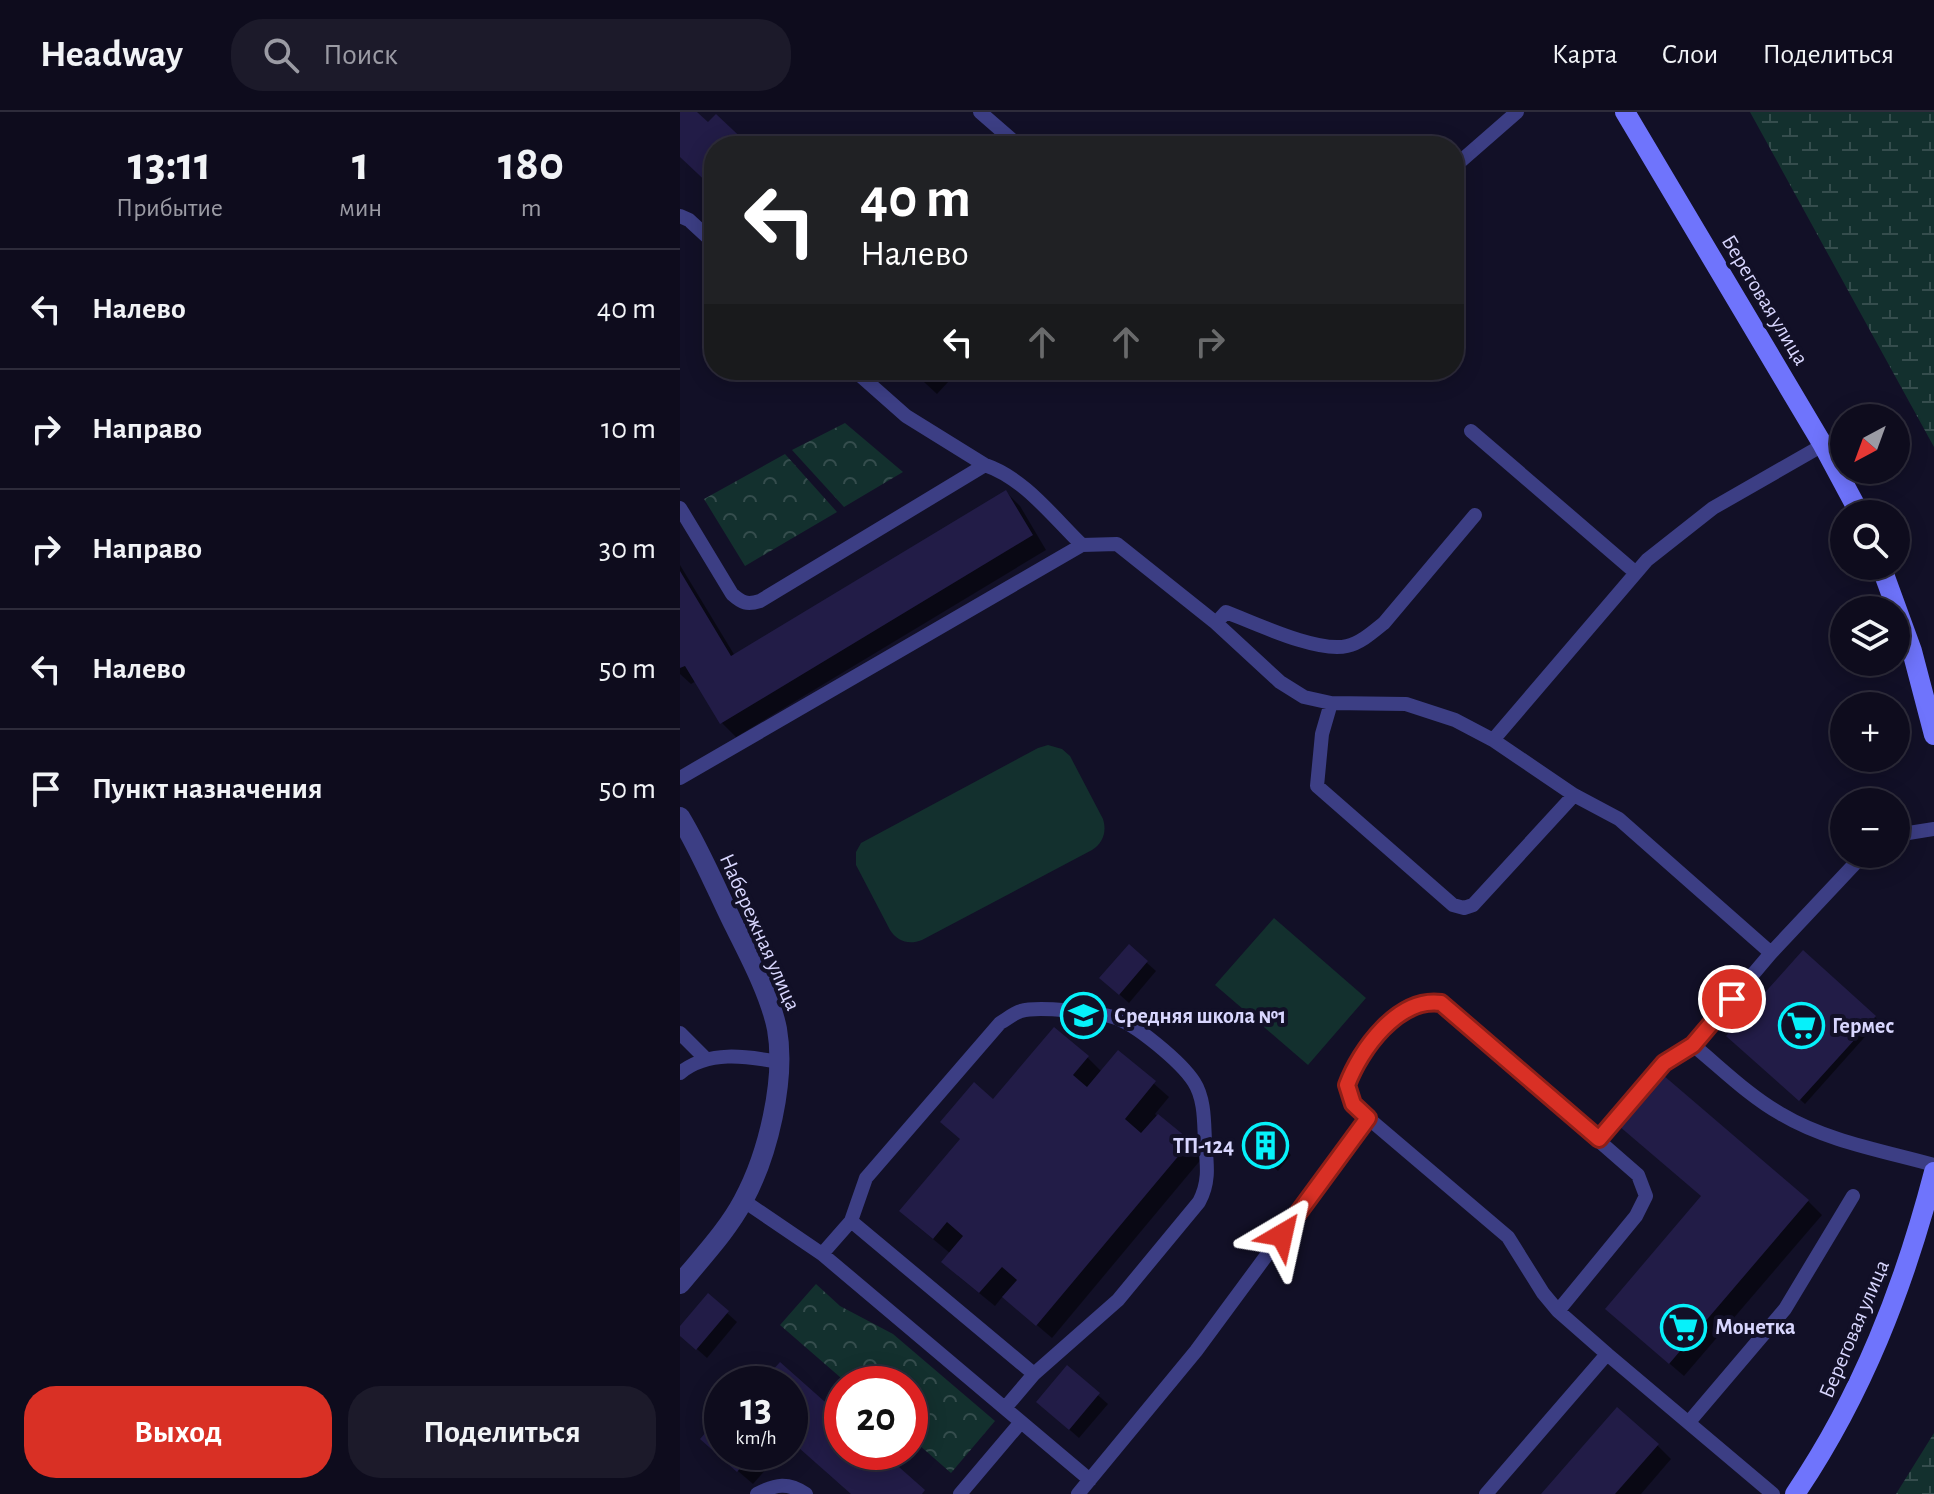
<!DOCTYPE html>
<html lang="ru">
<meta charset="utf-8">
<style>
:root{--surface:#0e0c1d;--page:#1c1a2a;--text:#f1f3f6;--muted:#9b9ba4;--line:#2e2c3b;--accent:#d93025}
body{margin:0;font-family:"Alegreya Sans",sans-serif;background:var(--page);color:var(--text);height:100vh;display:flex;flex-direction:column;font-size:30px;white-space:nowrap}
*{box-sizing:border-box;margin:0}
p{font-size:26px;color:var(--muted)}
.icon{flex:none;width:44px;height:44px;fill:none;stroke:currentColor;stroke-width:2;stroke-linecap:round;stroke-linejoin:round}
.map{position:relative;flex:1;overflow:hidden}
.side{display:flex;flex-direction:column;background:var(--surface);width:680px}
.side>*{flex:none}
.banner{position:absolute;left:24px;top:24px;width:760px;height:244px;border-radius:32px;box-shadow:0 4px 20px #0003,0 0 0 2px var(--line);background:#202124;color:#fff;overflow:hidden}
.needle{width:52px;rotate:221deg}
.controls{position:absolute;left:1150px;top:292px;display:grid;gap:16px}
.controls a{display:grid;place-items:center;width:80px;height:80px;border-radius:50%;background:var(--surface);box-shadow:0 4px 20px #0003,0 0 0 2px var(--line);font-size:40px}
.speed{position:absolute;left:24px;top:1254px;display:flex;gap:16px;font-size:40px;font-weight:700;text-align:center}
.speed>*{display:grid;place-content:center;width:104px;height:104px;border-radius:50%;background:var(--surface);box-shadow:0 4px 20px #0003,0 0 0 2px var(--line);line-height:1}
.speed small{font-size:20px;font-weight:400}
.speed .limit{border:12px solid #d22;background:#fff;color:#111}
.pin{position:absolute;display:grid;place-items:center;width:68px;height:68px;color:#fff;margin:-34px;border:4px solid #fff;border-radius:50%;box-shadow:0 2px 8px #0007}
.me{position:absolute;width:88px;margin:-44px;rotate:36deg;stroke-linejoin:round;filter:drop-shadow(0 0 6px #0008)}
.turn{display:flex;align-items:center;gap:28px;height:168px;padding:0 24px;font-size:36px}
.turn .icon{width:104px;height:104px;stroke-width:2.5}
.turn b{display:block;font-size:56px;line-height:68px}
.lanes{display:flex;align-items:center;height:76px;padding:0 24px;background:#0003;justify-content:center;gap:40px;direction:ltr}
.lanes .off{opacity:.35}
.eta{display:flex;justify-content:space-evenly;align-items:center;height:136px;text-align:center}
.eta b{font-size:48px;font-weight:700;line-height:56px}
.action{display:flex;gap:16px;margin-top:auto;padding:16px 24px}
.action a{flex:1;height:92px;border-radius:32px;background:var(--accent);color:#fff;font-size:32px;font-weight:700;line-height:92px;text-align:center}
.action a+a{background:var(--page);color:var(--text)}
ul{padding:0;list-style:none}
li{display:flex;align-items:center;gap:24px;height:120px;padding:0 24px;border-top:2px solid var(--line)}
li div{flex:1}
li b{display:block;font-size:30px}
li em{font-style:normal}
header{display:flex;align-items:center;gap:48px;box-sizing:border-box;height:112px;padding:0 40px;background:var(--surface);border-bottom:2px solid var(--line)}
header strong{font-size:38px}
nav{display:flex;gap:44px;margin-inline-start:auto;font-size:28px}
.search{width:560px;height:72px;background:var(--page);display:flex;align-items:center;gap:20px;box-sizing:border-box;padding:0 28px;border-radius:32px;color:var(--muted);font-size:30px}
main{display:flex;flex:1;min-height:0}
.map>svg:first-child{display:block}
</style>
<header>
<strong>Headway</strong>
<div class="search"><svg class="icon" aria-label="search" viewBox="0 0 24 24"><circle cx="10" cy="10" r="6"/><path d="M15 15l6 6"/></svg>Поиск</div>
<nav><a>Карта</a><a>Слои</a><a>Поделиться</a></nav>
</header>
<main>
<section class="side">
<div class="eta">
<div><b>13:11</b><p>Прибытие</p></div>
<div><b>1</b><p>мин</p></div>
<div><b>180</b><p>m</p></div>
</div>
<ul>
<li><svg class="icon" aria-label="left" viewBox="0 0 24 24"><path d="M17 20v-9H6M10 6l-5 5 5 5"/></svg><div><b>Налево</b></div><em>40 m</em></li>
<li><svg class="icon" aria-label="right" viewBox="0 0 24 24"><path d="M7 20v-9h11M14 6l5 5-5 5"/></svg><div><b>Направо</b></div><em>10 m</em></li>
<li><svg class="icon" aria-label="right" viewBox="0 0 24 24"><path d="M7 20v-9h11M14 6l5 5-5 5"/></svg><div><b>Направо</b></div><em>30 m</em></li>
<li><svg class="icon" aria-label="left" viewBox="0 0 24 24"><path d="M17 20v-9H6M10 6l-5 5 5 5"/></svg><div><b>Налево</b></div><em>50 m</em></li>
<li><svg class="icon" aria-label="arrive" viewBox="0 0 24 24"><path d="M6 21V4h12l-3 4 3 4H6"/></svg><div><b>Пункт назначения</b></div><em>50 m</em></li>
</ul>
<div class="action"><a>Выход</a><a>Поделиться</a></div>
</section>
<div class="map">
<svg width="1254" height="1382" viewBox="0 0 1254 1382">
<defs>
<pattern id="wetland-marsh" width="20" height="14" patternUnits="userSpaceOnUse" patternTransform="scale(2)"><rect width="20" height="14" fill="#13302e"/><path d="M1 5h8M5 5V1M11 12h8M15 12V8" fill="none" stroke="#354d4d"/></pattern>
<pattern id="park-crowns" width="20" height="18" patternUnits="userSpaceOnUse" patternTransform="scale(2)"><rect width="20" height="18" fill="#13302e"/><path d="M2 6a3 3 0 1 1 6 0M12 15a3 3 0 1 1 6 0" fill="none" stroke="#354d4d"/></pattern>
</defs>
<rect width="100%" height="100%" fill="#121027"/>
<path fill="url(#wetland-marsh)" d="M1070 0H1254V335Z
M1254 1321V1382H1216Z"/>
<path fill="url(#park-crowns)" d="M165 311 223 360 164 395 112 338Z
M105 342 157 400 65 454 24 387Z
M136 1172 160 1194 213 1222 315 1309 271 1361 230 1325V1272H168L100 1213Z"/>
<path fill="#13302e" d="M368 633 382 637 390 644 423 707C427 720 423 731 412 738L242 828C229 833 218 830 210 818L176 753V740L181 731 358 636Z
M594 806 686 886 628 953 535 873Z"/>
<path fill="#0007" d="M231 258H279L257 282Z
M326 380 340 394 366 438 56 625 42 611 16 569 11 572 0 562V453L55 544Z
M449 835 476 859 449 891 431 875Z
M1123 841 1199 909 1125 992 1049 924Z
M439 941 489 985 475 1002 523 1045 372 1226 323 1184 315 1194 278 1164 271 1142 236 1113 314 990 407 945 422 960Z
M565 1030 607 1039 611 1043 598 1059Z
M1128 1089 1142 1103 1004 1264 942 1211Z
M28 1184 57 1210 27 1246 0 1222V1218Z
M387 1256 428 1292 399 1326 368 1299Z
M42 1305V1340H101L73 1372 37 1341Z
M977 1333 991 1347 961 1382H864Z"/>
<path fill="#221c47" d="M0 0H17L28 10 36 2 70 34H34V77L0 45Z
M326 378 353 423 40 612 5 554 0 556V459L51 544Z
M449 832 468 849 439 883 419 866Z
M1123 838 1196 904 1119 989 1046 924Z
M374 915 409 944 393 963 407 975 438 938 476 969 445 1007 461 1021 478 1002 511 1029 356 1214 322 1185 337 1168 322 1155 299 1181 261 1150 283 1124 267 1110 253 1127 219 1099 280 1027 260 1010 294 970 313 987Z
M983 963 1129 1088 989 1252 925 1197 1021 1084 939 1014Z
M577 1013 608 1038 592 1056 562 1031Z
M28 1181 49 1199 16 1238 0 1224V1214Z
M100 1250 162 1305V1340H202L245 1378 242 1382H171L110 1328V1272H68L75 1264 82 1270Z
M387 1253 420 1281 389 1318 356 1290Z
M937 1295 979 1332 935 1382H861Z
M42 1302V1340H74L57 1360 20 1327Z"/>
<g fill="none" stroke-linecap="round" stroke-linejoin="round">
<path stroke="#3c3e84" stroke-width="14" d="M300 0 339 34
M774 55 837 0
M0 104 9 108 34 131
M174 258 226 304 305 353
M791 319 956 461
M0 396 52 482C62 491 67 493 80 489L305 353C344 366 373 405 402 433L437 432 536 511 600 570 624 585 651 591 726 592 775 608 813 628 894 683 939 707 1091 841
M536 511 546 500C575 511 637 541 667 534 681 531 694 519 704 511L795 403
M651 591 642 622 637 674 773 793 784 796 793 793 894 683
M813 628 967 448 1033 396 1143 333
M0 666 402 433
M1216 723 1254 717
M0 921 26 947
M1013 933C1041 956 1069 984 1101 1002 1146 1029 1204 1039 1254 1053
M0 961C28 938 66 944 99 950
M688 1006C679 998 669 990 668 976 665 944 728 886 761 891L958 1063 966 1084 956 1104 878 1199 927 1242 806 1382
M919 1027 984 951 1013 933 1091 841 1184 742
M64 1089 142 1142 410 1368
M171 1109 354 1262
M142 1142 171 1109 186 1066 320 911C327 907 334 901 341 899 357 894 416 900 433 905 455 911 502 951 514 970 525 987 524 1011 525 1030 527 1052 530 1070 519 1090L438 1188 354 1262 325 1296
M927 1242 1093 1382
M1009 1310 1105 1197 1173 1084
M77 1382C96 1372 108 1370 126 1382
M280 1382 341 1310
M398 1382 516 1239 688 1006 828 1125 863 1181 878 1199"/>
<path stroke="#3c3e84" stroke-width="20" d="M0 705C20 738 35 774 52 809 68 841 90 882 97 917 106 968 88 1043 63 1089 47 1119 22 1145 0 1172"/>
<path stroke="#6f74fc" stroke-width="20" d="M945 0 1143 333 1180 402
M1201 454 1232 539 1254 623
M1115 1382C1182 1283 1224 1175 1254 1060"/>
</g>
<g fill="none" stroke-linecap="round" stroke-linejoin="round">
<defs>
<path id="route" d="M602 1123 688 1006 673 992 667 973C680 938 718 885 761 891L919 1027 984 951 1013 933 1052 887"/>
</defs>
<use href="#route" stroke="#8d1f18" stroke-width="20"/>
<use href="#route" stroke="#d93025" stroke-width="14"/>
</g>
<defs>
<symbol id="school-ring" viewBox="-11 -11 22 22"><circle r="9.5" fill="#121027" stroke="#06f1fa" stroke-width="1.5"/><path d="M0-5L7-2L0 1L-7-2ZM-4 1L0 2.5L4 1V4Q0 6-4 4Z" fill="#06f1fa"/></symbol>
<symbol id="supermarket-ring" viewBox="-11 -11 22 22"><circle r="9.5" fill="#121027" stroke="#06f1fa" stroke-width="1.5"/><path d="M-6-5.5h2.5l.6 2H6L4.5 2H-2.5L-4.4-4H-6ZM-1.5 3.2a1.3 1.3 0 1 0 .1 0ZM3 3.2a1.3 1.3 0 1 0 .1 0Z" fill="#06f1fa"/></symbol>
<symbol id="building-ring" viewBox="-11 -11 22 22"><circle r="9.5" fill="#121027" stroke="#06f1fa" stroke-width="1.5"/><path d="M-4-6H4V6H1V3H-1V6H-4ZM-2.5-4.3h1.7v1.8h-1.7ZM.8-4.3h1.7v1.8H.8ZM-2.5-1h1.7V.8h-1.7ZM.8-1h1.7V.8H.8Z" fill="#06f1fa"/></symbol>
</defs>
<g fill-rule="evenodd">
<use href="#school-ring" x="378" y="878" width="51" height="51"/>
<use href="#supermarket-ring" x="1096" y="888" width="51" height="51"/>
<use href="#building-ring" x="560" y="1008" width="51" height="51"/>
<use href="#supermarket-ring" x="978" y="1190" width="51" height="51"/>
</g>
<g text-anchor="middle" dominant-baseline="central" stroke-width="8" stroke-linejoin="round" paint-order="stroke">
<g font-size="22" fill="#d8d6fe" stroke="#121027">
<text transform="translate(1085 188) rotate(59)">Береговая улица</text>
<text transform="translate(80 820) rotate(66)">Набережная улица</text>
<text transform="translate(1174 1217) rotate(-67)">Береговая улица</text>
</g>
<g font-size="22" font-weight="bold" fill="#d8d6fe" stroke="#121027" text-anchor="start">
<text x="434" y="904">Средняя школа №1</text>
<text x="1152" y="914">Гермес</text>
<text x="554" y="1034" text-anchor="end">ТП-124</text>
<text x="1035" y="1215">Монетка</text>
</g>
</g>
</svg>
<div class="controls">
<a><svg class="needle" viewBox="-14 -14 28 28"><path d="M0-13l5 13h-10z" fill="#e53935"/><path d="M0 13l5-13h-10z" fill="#9b9ba4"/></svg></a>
<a><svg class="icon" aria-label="search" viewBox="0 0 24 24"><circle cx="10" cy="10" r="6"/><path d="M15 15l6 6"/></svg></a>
<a><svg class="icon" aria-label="layers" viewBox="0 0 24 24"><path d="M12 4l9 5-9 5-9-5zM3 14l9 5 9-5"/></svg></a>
<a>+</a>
<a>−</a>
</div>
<div class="speed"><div>13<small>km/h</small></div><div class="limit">20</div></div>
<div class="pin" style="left:1052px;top:887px;background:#d93025"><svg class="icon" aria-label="arrive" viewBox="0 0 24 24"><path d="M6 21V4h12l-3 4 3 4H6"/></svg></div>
<svg class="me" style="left:602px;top:1123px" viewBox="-20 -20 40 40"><path d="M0-17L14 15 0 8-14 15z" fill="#d93025" stroke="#fff" stroke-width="4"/></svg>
<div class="banner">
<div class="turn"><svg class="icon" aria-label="left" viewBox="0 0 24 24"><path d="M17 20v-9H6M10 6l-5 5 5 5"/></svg><div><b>40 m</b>Налево</div></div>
<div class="lanes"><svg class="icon" aria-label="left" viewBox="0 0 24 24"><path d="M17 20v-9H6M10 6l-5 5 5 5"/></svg><svg class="icon off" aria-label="ahead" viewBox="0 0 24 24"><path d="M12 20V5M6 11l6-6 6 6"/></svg><svg class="icon off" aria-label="ahead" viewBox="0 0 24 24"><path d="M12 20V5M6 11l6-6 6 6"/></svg><svg class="icon off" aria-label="right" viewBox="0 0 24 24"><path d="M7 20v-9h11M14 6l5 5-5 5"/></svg></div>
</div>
</div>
</main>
